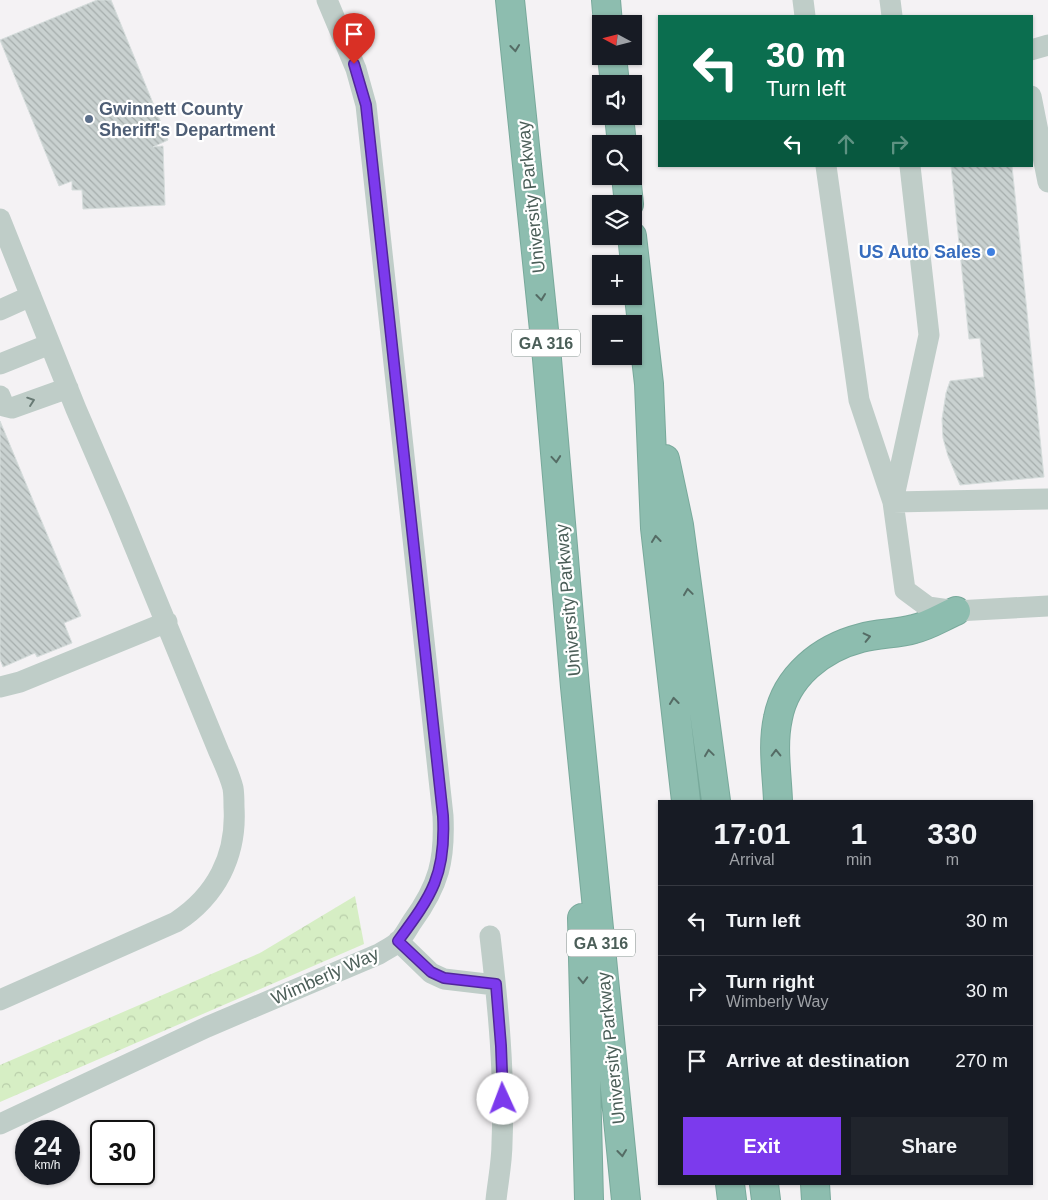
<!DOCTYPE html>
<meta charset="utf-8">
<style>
:root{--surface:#171b24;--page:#20242c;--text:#f1f3f6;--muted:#9ea1a6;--line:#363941;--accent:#7c3aed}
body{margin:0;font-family:Helvetica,sans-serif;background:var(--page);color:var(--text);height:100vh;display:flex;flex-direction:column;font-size:19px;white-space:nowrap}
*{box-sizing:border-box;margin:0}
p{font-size:16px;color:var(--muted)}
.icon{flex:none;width:28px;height:28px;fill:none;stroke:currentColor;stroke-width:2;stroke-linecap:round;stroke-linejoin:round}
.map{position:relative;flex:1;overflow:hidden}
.sheet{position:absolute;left:658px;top:800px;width:375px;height:385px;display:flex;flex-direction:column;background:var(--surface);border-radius:0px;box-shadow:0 1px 4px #0004}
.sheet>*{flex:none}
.top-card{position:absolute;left:658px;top:15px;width:375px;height:152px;border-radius:0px;box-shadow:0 1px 4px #0004;background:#0b6e4f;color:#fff;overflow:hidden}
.needle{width:32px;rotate:277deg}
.controls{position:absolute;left:592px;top:15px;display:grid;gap:10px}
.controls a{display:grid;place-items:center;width:50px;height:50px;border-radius:0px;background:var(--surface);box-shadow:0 1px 4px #0004;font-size:25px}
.speed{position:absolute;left:15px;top:1120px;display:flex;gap:10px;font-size:25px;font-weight:700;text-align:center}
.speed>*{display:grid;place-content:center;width:65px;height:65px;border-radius:50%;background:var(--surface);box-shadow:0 1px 4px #0004;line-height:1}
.speed small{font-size:12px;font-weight:400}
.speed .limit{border:2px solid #111;border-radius:8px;background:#fff;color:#111}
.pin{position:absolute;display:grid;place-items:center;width:42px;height:42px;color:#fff;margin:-51px -21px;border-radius:50% 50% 50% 0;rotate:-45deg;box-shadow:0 0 5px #0007}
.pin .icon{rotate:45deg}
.me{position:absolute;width:55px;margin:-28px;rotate:358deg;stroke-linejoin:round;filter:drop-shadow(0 0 4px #0008)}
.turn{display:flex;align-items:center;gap:18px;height:105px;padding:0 25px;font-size:22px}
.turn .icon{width:65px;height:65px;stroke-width:2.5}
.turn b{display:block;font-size:35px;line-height:42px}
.lanes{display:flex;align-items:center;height:48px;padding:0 25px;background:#0003;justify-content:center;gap:25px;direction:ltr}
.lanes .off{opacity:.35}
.eta{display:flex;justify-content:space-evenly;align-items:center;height:85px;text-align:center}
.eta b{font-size:30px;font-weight:600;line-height:35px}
.primary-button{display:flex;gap:10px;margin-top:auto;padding:10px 25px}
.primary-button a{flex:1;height:58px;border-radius:0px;background:var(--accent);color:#fff;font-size:20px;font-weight:600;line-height:58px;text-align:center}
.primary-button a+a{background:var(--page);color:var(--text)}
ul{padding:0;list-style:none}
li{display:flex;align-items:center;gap:15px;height:70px;padding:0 25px;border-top:1px solid var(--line)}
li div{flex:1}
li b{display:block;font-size:19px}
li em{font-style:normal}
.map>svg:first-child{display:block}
</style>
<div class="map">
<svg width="1048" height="1200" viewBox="0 0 1048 1200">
<defs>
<pattern id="forest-crowns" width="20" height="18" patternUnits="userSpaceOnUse" patternTransform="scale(1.25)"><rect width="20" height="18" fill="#d6eec4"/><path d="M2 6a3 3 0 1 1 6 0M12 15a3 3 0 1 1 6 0" fill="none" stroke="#b9ceaa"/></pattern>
<pattern id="building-back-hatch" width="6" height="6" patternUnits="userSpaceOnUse" patternTransform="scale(1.25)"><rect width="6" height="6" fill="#c9d1d0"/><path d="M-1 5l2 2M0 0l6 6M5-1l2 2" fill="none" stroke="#a5adac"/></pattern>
</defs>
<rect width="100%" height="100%" fill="#f4f2f4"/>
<path fill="url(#forest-crowns)" d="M355 896 364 944 0 1102V1065L260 953Z"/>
<path fill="url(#building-back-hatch)" stroke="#d6dddc" d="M97 0H111L168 140 153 147 163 146 165 205 83 209 82 190H72V181L59 186 0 40Z
M951 166H1012L1044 477 960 485 948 456 943 438 942 419 946 393 950 381 984 377 980 338 969 339Z
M0 421 81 616 64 623 72 643 37 657 35 653 3 667 0 659Z"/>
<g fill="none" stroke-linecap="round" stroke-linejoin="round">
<defs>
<path id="highway" d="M510 0 547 359 575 687 626 1200
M606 0 608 24
M612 56 615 84
M619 116 622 144
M626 176 629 204
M632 236 649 384 655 528 686 801
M665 459 679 525 716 801
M778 801C777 774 772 745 778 718 786 676 822 648 861 638 879 633 897 634 914 629 928 626 942 617 956 611
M582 918 589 1200
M730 1184 732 1200
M764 1184 766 1200
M815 1184 816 1200"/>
</defs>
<use href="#highway" stroke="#78a99b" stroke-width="30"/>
<path stroke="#bfcdc8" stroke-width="21" d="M803 0 805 16
M890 0 892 16
M1031 50 1048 45
M1031 96 1048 182
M826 166 859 400 893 502 905 590 928 607 956 611 1048 606
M0 219 76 409 120 511 219 752C224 763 230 776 233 788 234 794 234 801 234 807 237 856 216 896 176 922L0 1000
M0 310 31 296
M0 364 50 344
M0 396 4 406 12 408 68 388
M893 501 929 335 910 166
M893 502 1048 499
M0 687 20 682 167 622
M490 936C498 1005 505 1074 502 1143 502 1162 498 1181 496 1200
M398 941 431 973 444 979 495 985
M0 1124 207 1027 379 954C385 950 394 946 399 941 404 936 408 928 412 922 439 885 445 860 443 816L366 105 356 69 327 0"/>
<use href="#highway" stroke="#8dbdaf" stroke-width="28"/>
</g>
<defs><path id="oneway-chevron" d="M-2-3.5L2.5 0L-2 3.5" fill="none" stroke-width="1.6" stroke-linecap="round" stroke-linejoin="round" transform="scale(1.25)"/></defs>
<g stroke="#556c65">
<use href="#oneway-chevron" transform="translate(515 48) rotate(84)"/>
<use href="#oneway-chevron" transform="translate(541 297) rotate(84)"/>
<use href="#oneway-chevron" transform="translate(556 459) rotate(85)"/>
<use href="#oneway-chevron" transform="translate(656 539) rotate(-96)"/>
<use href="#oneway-chevron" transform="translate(688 592) rotate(-98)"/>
<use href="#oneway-chevron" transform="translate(867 637) rotate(-13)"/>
<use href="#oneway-chevron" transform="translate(674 701) rotate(-96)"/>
<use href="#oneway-chevron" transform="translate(709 753) rotate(-98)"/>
<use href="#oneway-chevron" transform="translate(776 753) rotate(-91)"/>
<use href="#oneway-chevron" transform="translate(583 980) rotate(88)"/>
<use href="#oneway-chevron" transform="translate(622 1153) rotate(84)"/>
</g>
<use stroke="#687a74" href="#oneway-chevron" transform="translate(31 401) rotate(-19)"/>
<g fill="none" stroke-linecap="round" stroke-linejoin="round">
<defs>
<path id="route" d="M354 64 366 105 443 816C446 875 432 895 398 941L431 972 444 978 496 984 501 1046 503 1099"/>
</defs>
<use href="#route" stroke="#51269a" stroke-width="12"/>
<use href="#route" stroke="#7c3aed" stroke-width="9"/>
</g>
<circle fill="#5c6f8a" stroke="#fff" stroke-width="2" cx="89" cy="119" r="5"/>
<circle fill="#3f7fe0" stroke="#fff" stroke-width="2" cx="991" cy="252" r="5"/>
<g text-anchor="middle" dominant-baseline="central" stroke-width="4.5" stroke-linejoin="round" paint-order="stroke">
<g fill="#fff" stroke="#818e8a" stroke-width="1">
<rect x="512" y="329.5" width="68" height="27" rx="4"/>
<rect x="567" y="929.5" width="68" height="27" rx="4"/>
</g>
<g font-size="16" font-weight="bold" fill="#4b5e58">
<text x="546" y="343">GA 316</text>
<text x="601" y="943">GA 316</text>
</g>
<g font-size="18" font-weight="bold" fill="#4e5e75" stroke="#fff" text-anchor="start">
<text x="99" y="109">Gwinnett County<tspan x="99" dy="21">Sheriff's Department</tspan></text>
</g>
<g font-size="18" fill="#4b5e58" stroke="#fff">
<text transform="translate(531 197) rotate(-96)">University Parkway</text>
<text transform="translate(568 600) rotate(-95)">University Parkway</text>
<text transform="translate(325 976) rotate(-24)">Wimberly Way</text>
<text transform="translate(611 1048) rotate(-96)">University Parkway</text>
</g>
<g font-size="18" font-weight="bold" fill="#366cbe" stroke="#fff" text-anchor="end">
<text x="981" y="252">US Auto Sales</text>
</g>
</g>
</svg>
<div class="controls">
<a><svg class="needle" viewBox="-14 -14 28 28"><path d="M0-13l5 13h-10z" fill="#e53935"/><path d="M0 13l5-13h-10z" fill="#9ea1a6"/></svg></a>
<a><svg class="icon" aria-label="sound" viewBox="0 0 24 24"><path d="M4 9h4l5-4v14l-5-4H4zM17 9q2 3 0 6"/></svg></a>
<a><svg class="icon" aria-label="search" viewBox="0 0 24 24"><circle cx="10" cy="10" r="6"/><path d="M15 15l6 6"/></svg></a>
<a><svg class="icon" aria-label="layers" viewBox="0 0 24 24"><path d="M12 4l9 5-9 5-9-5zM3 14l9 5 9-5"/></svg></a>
<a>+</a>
<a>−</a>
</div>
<div class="speed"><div>24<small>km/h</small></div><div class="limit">30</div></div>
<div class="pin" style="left:354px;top:64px;background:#d93025"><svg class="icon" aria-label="arrive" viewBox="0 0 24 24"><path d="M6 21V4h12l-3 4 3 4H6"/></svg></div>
<svg class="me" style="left:503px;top:1099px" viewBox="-20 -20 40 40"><circle r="19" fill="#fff"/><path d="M0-13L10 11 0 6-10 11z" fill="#7c3aed"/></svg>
<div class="top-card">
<div class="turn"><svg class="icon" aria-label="left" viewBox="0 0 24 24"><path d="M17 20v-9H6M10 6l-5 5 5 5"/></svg><div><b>30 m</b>Turn left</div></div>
<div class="lanes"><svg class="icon" aria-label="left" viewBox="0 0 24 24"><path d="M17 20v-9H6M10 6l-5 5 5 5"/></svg><svg class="icon off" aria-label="ahead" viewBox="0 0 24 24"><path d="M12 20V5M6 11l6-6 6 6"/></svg><svg class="icon off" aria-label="right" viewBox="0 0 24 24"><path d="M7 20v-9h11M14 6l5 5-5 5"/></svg></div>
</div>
<section class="sheet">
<div class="eta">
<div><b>17:01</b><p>Arrival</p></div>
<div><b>1</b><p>min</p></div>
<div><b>330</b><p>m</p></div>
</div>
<ul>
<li><svg class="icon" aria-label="left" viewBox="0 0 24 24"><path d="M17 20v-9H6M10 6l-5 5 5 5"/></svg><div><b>Turn left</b></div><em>30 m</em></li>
<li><svg class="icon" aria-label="right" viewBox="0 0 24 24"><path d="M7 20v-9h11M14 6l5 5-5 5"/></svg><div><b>Turn right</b><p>Wimberly Way</p></div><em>30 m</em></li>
<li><svg class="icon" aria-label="arrive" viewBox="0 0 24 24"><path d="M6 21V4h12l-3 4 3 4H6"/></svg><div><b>Arrive at destination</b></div><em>270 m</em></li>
</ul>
<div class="primary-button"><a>Exit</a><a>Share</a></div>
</section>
</div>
